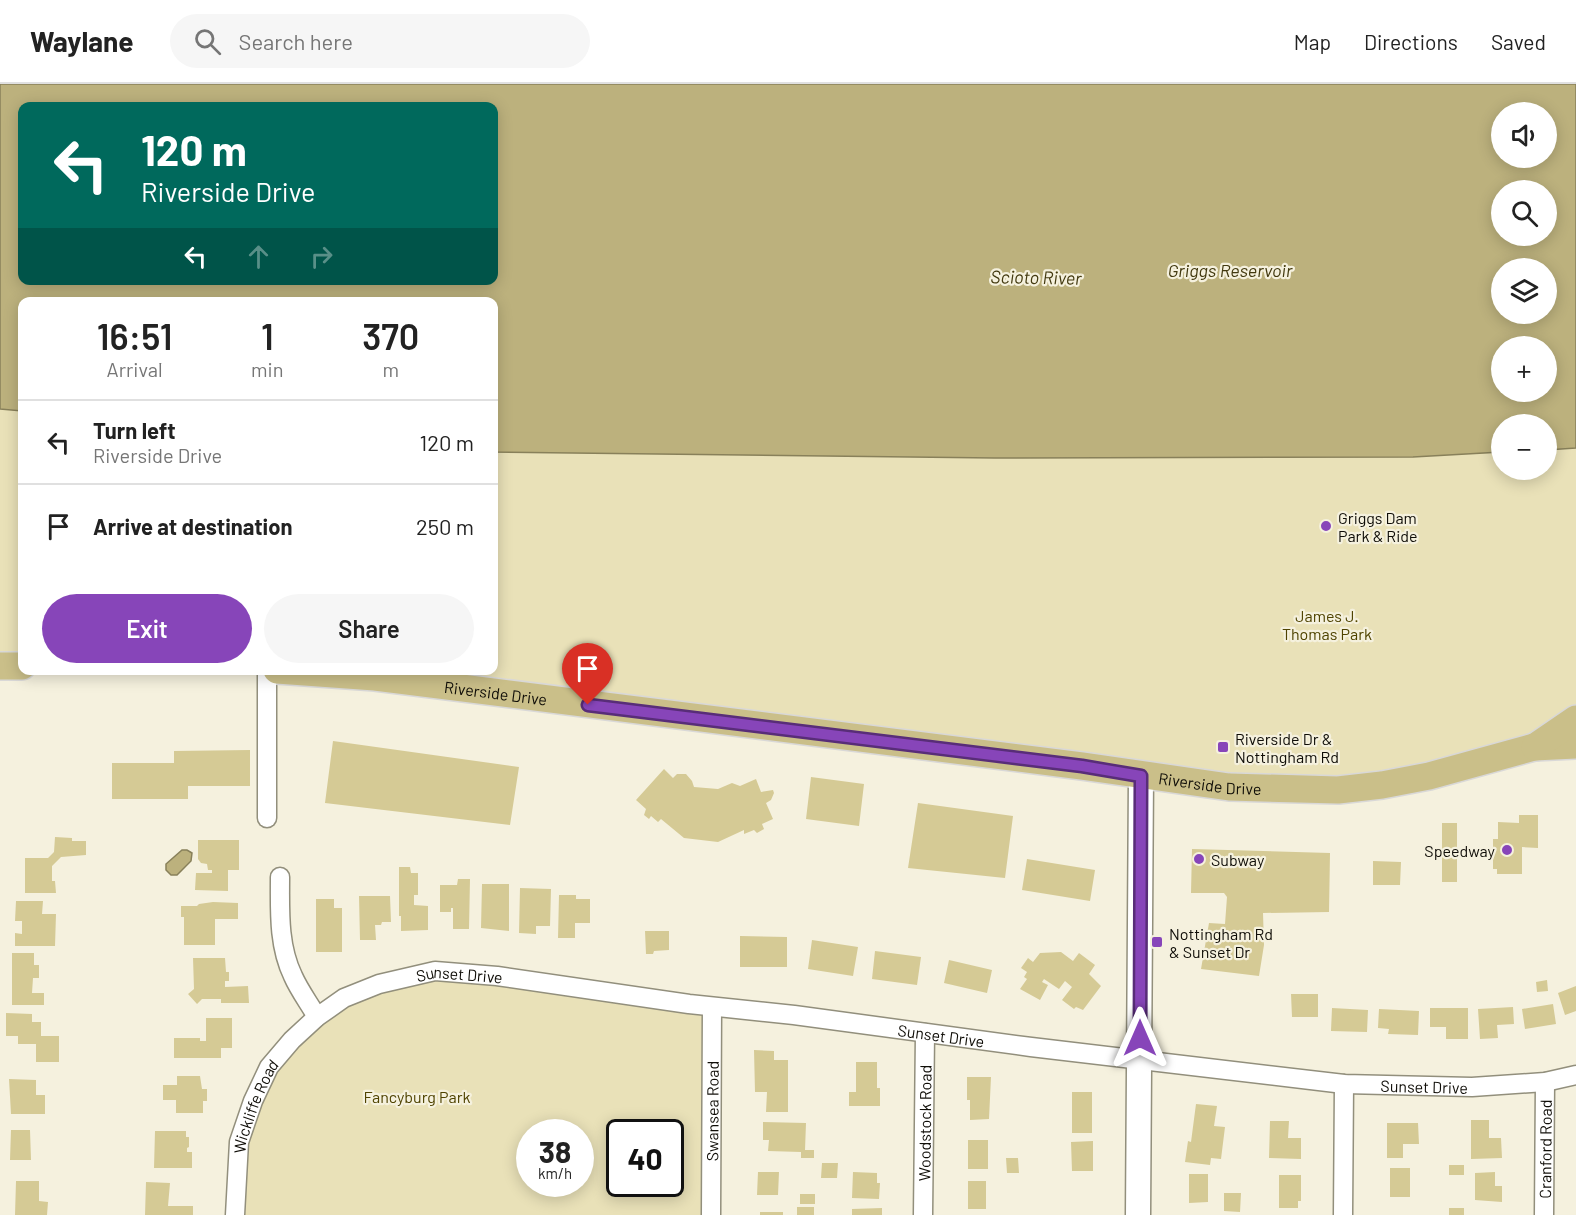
<!DOCTYPE html>
<meta charset="utf-8">
<style>
:root{--surface:#fff;--page:#f6f6f6;--text:#222;--muted:#767676;--line:#e0e0e0;--accent:#8745b9}
body{margin:0;font-family:Barlow,sans-serif;background:var(--page);color:var(--text);height:100vh;display:flex;flex-direction:column;font-size:22px;white-space:nowrap}
*{box-sizing:border-box;margin:0}
p{font-size:20px;color:var(--muted)}
.icon{flex:none;width:33px;height:33px;fill:none;stroke:currentColor;stroke-width:2;stroke-linecap:round;stroke-linejoin:round}
.map{position:relative;flex:1;overflow:hidden}
.details{position:absolute;left:18px;top:213px;width:480px;height:378px;display:flex;flex-direction:column;background:var(--surface);border-radius:12px;box-shadow:0 3px 15px #0003}
.details>*{flex:none}
.banner{position:absolute;left:18px;top:18px;width:480px;height:183px;border-radius:12px;box-shadow:0 3px 15px #0003;background:#00695c;color:#fff;overflow:hidden}
.fabs{position:absolute;left:1491px;top:18px;display:grid;gap:12px}
.fabs a{display:grid;place-items:center;width:66px;height:66px;border-radius:50%;background:var(--surface);box-shadow:0 3px 15px #0003;font-size:30px}
.speed{position:absolute;left:516px;top:1035px;display:flex;gap:12px;font-size:30px;font-weight:700;text-align:center}
.speed>*{display:grid;place-content:center;width:78px;height:78px;border-radius:50%;background:var(--surface);box-shadow:0 3px 15px #0003;line-height:1}
.speed small{font-size:15px;font-weight:400}
.speed .limit{border:3px solid #111;border-radius:9px;background:#fff;color:#111}
.pin{position:absolute;display:grid;place-items:center;width:51px;height:51px;color:#fff;margin:-62px -26px;border-radius:50% 50% 50% 0;rotate:-45deg;box-shadow:0 0 6px #0007}
.pin .icon{rotate:45deg}
.me{position:absolute;width:66px;margin:-33px;rotate:0deg;stroke-linejoin:round;filter:drop-shadow(0 0 4px #0008)}
.turn{display:flex;align-items:center;gap:21px;height:126px;padding:0 24px;font-size:27px}
.turn .icon{width:78px;height:78px;stroke-width:2.5}
.turn b{display:block;font-size:42px;line-height:51px}
.lanes{display:flex;align-items:center;height:57px;padding:0 24px;background:#0003;justify-content:center;gap:30px;direction:ltr}
.lanes .off{opacity:.35}
.eta{display:flex;justify-content:space-evenly;align-items:center;height:102px;text-align:center}
.eta b{font-size:36px;font-weight:600;line-height:42px}
.cta{display:flex;gap:12px;margin-top:auto;padding:12px 24px}
.cta a{flex:1;height:69px;border-radius:36px;background:var(--accent);color:#fff;font-size:24px;font-weight:600;line-height:69px;text-align:center}
.cta a+a{background:var(--page);color:var(--text)}
ul{padding:0;list-style:none}
li{display:flex;align-items:center;gap:18px;height:84px;padding:0 24px;border-top:2px solid var(--line)}
li div{flex:1}
li b{display:block;font-size:22px}
li em{font-style:normal}
header{display:flex;align-items:center;gap:36px;box-sizing:border-box;height:84px;padding:0 30px;background:var(--surface);border-bottom:2px solid var(--line)}
header strong{font-size:28px}
nav{display:flex;gap:33px;margin-inline-start:auto;font-size:21px}
.search{width:420px;height:54px;background:var(--page);display:flex;align-items:center;gap:15px;box-sizing:border-box;padding:0 21px;border-radius:33px;color:var(--muted);font-size:22px}
.map>svg:first-child{display:block}
</style>
<header>
<strong>Waylane</strong>
<div class="search"><svg class="icon" aria-label="search" viewBox="0 0 24 24"><circle cx="10" cy="10" r="6"/><path d="M15 15l6 6"/></svg>Search here</div>
<nav><a>Map</a><a>Directions</a><a>Saved</a></nav>
</header>
<div class="map">
<svg width="1576" height="1131" viewBox="0 0 1576 1131">
<rect width="100%" height="100%" fill="#f5f1de"/>
<path fill="#e9e1b8" fill-rule="evenodd" d="M0 325 22 327V582H0Z
M1576 364V629L1477 678 1338 706 277 587 494 586V368L995 374 1413 373 1501 368 1502 386H1546L1547 366Z
M408 892 712 923 711 1131H235L253 1017 317 933ZM530 1048H580V1100H530ZM620 1048H670V1100H620Z"/>
<path fill="#bcb17d" stroke="#88805a" stroke-width="1.5" fill-rule="evenodd" d="M0 0H1576V364L1547 366 1546 340H1502L1501 368 1413 373 995 374 494 368V218H22V327L0 325ZM22 22H494V196H22ZM1502 28H1546V74H1502ZM1502 106H1546V152H1502ZM1502 184H1546V230H1502ZM1502 262H1546V308H1502Z
M182 766H187L192 769 191 777 177 791H171L166 786V780Z"/>
<path fill="#d5ca95" d="M333 657 519 683 510 741 325 719Z
M250 666V702H188V715H112V679H174V667Z
M664 685 673 694 677 690H686L692 697 694 703 718 705 732 699 740 702 756 695 761 708 773 706 774 709 771 716 766 719 773 735 762 740 764 745 757 749 754 746 744 750V746L718 758 684 754 661 735 658 738 651 732 649 735 644 731 646 725 636 716Z
M811 693 864 700 859 742 806 735Z
M918 719 1013 732 1005 794 908 784Z
M1519 731H1538V764L1522 763V790H1497V785H1493V755H1498V738L1519 739Z
M1442 739H1457V798H1442Z
M55 753 72 754V757H86V771L61 773 52 782V797H55L56 809H25V774H48L54 768Z
M198 756H239V786H228V807L195 806 196 789H212V786H208L207 780 201 779 198 775Z
M1192 765 1330 769 1329 828 1263 829 1264 861 1259 892 1201 885 1209 839 1225 840 1227 813 1224 809H1191Z
M1027 775 1095 786 1090 817 1022 806Z
M1373 777 1401 778 1400 801H1373Z
M399 783H410L411 789H418V811H414V821L428 822V846L401 847V832H399Z
M458 795H470L469 845H453V824H451V828H440V801H457Z
M482 800H509V847L481 844Z
M520 804 551 805 550 842H536V850L519 849Z
M559 811H576V815H590V839H575V854H558Z
M359 812H390L391 838H382L381 841H375L376 856H360Z
M316 815H334V824H342V868H316Z
M16 817H43L42 830H56L55 862H15V849L22 850V837H15Z
M213 818 238 819V835H215V861H184V833H181V822H197L199 820Z
M645 847H669V866L654 867 653 870H646Z
M740 852 787 853V883H740Z
M812 856 858 863 853 892 808 885Z
M875 867 921 873 917 901 872 895Z
M1061 868 1073 877 1079 869 1095 881 1089 890 1101 902 1083 926 1076 923 1074 925 1062 916 1072 903 1065 897 1059 905 1044 895 1042 898 1048 901 1040 916 1020 905 1027 895 1024 893 1027 888 1021 884 1028 874 1033 878 1040 869Z
M12 869H34V881H39V894H33L32 909H44V921H12Z
M193 874H225L226 888H229V897H225V903L248 902 249 919H221V915H202L197 920 188 910 194 905Z
M949 876 992 886 987 909 944 899Z
M1547 896 1548 907 1537 908 1536 898Z
M1576 902V927L1565 931 1558 909Z
M1291 910H1318V933H1292Z
M1553 920 1556 940 1525 945 1522 925Z
M1513 923 1514 940 1497 941 1498 954 1480 955 1478 925Z
M1332 924 1368 926 1367 948 1331 947Z
M1430 924H1468V955H1446V943H1430Z
M1379 925 1419 927 1418 951 1388 950 1389 945 1378 944Z
M6 929 32 930V938H41V952H59V978H36V960H18V952H6Z
M206 934H232V964H221V974H174V954H200V957H206Z
M754 966 774 967V976H788V1028H766L767 1008H755Z
M856 978H877V1004H880V1022H849V1008H856Z
M177 992H200L202 1005H207V1017H203V1029H176V1016H163V1001H177Z
M967 993H991L989 1035 970 1036V1016H967Z
M9 995 36 996V1011H45V1030H11Z
M1072 1008H1092V1049H1072Z
M1196 1020 1217 1022 1214 1042 1225 1043 1221 1075 1211 1074 1210 1081 1185 1078 1188 1057 1191 1058Z
M1471 1036H1489V1054H1501L1502 1074 1471 1075Z
M1270 1037H1289L1288 1054H1301V1075L1269 1074Z
M763 1038 806 1039 805 1066H814V1074H801V1068L768 1067 769 1056H763Z
M1387 1039H1418L1419 1060H1403V1074H1387Z
M11 1046H30L31 1076H10Z
M155 1047H186V1053H189V1063L187 1064V1068H192V1084H154Z
M968 1056H988V1085H968Z
M1093 1057V1087H1072L1071 1058Z
M1006 1074H1018L1019 1089H1007Z
M822 1079H838L837 1094H821Z
M1449 1081H1464V1091H1449Z
M1390 1084H1410V1113H1390Z
M758 1088H779L778 1111H757Z
M853 1088 877 1089V1099H880L879 1115 852 1114Z
M1495 1088V1102H1502V1118L1475 1116V1089Z
M1189 1090H1208V1118L1189 1119Z
M1279 1091H1301V1117H1298V1124H1279Z
M16 1097H39V1117L48 1118 47 1131H15Z
M968 1097H986V1125H968Z
M146 1098 170 1099 168 1122H193V1131H145Z
M1224 1109H1241L1240 1128 1224 1127Z
M800 1110H815V1120H800Z
M797 1123H814V1131H797Z
M882 1124V1131H852V1125Z
M1449 1124H1464V1131H1449Z
M760 1128H783V1131H760Z"/>
<g fill="none" stroke-linecap="round" stroke-linejoin="round">
<defs>
<g id="street">
<path d="M267 734V586"/>
<path d="M280 793C280 826 278 861 293 892 299 906 309 919 317 933"/>
<path id="s1" d="M235 1131 239 1058 253 1017 269 983 292 956 317 933 344 914 379 900 435 887 497 892 689 920 794 931 1031 963 1344 1000 1472 1003 1545 998 1576 991"/>
<path id="s2" d="M711 1131 712 923"/>
<path id="s3" d="M923 1131 925 949"/>
<path d="M1343 1131 1344 1000"/>
<path id="s4" d="M1544 1131 1545 998"/>
</g>
<path id="secondary" d="M1138 1131 1141 692"/>
<g id="primary">
<path d="M0 582H22"/>
<path id="s5" d="M277 586 375 593 1082 682 1229 703 1338 706 1382 701 1429 692 1534 663 1576 661"/>
<path d="M1535 663 1576 635"/>
</g>
</defs>
<use href="#street" stroke="#928f7c" stroke-width="21"/>
<use href="#secondary" stroke="#928f7c" stroke-width="27"/>
<use href="#primary" stroke="#d9d8d7" stroke-width="30"/>
<use href="#street" stroke="#fff" stroke-width="18"/>
<use href="#secondary" stroke="#fff" stroke-width="24"/>
<use href="#primary" stroke="#cabf89" stroke-width="27"/>
</g>
<g fill="none" stroke-linecap="round" stroke-linejoin="round">
<defs>
<path id="route" d="M588 621 1082 682 1141 692 1140 954"/>
</defs>
<use href="#route" stroke="#582d78" stroke-width="15"/>
<use href="#route" stroke="#8745b9" stroke-width="10"/>
</g>
<g fill="#8745b9" stroke="#f5f1de" stroke-width="2">
<circle cx="1326" cy="442" r="6"/>
<rect x="1217" y="657" width="12" height="12" rx="3"/>
<circle cx="1507" cy="766" r="6"/>
<circle cx="1199" cy="775" r="6"/>
<rect x="1151" y="852" width="12" height="12" rx="3"/>
</g>
<g text-anchor="middle" dominant-baseline="central" stroke-width="4.5" stroke-linejoin="round" paint-order="stroke">
<g font-size="16" fill="#0f0d07" stroke="#f5f1de" text-anchor="start">
<text x="1338" y="433">Griggs Dam<tspan x="1338" dy="18">Park &amp; Ride</tspan></text>
<text x="1235" y="654">Riverside Dr &amp;<tspan x="1235" dy="18">Nottingham Rd</tspan></text>
<text x="1495" y="766" text-anchor="end">Speedway</text>
<text x="1211" y="775">Subway</text>
<text x="1169" y="849">Nottingham Rd<tspan x="1169" dy="18">&amp; Sunset Dr</tspan></text>
</g>
<g font-size="16" fill="#4f4300" stroke="#f5f1de">
<text x="1327" y="531">James J.<tspan x="1327" dy="18">Thomas Park</tspan></text>
<text x="417" y="1012">Fancyburg Park</text>
</g>
<g font-size="16" fill="#0f0d07" stroke="#f5f1de">
<text stroke="none"><textPath href="#s5" startOffset="220">Riverside Drive</textPath></text>
<text stroke="none"><textPath href="#s5" startOffset="940">Riverside Drive</textPath></text>
<text stroke="none"><textPath href="#s1" startOffset="376">Sunset Drive</textPath></text>
<text stroke="none"><textPath href="#s1" startOffset="862">Sunset Drive</textPath></text>
<text stroke="none"><textPath href="#s1" startOffset="1348">Sunset Drive</textPath></text>
<text stroke="none"><textPath href="#s1" startOffset="112">Wickliffe Road</textPath></text>
<text stroke="none"><textPath href="#s2" startOffset="104">Swansea Road</textPath></text>
<text stroke="none"><textPath href="#s3" startOffset="92">Woodstock Road</textPath></text>
<text stroke="none"><textPath href="#s4" startOffset="66">Cranford Road</textPath></text>
</g>
<g font-size="18" font-style="italic" fill="#42390f" stroke="#f5f1de">
<text x="1230" y="186">Griggs Reservoir</text>
<text transform="translate(1036 193) rotate(1)">Scioto River</text>
</g>
</g>
</svg>
<div class="fabs">
<a><svg class="icon" aria-label="sound" viewBox="0 0 24 24"><path d="M4 9h4l5-4v14l-5-4H4zM17 9q2 3 0 6"/></svg></a>
<a><svg class="icon" aria-label="search" viewBox="0 0 24 24"><circle cx="10" cy="10" r="6"/><path d="M15 15l6 6"/></svg></a>
<a><svg class="icon" aria-label="layers" viewBox="0 0 24 24"><path d="M12 4l9 5-9 5-9-5zM3 14l9 5 9-5"/></svg></a>
<a>+</a>
<a>−</a>
</div>
<div class="speed"><div>38<small>km/h</small></div><div class="limit">40</div></div>
<div class="pin" style="left:588px;top:621px;background:#d93025"><svg class="icon" aria-label="arrive" viewBox="0 0 24 24"><path d="M6 21V4h12l-3 4 3 4H6"/></svg></div>
<svg class="me" style="left:1140px;top:954px" viewBox="-20 -20 40 40"><path d="M0-17L14 15 0 8-14 15z" fill="#8745b9" stroke="#fff" stroke-width="4"/></svg>
<div class="banner">
<div class="turn"><svg class="icon" aria-label="left" viewBox="0 0 24 24"><path d="M17 20v-9H6M10 6l-5 5 5 5"/></svg><div><b>120 m</b>Riverside Drive</div></div>
<div class="lanes"><svg class="icon" aria-label="left" viewBox="0 0 24 24"><path d="M17 20v-9H6M10 6l-5 5 5 5"/></svg><svg class="icon off" aria-label="ahead" viewBox="0 0 24 24"><path d="M12 20V5M6 11l6-6 6 6"/></svg><svg class="icon off" aria-label="right" viewBox="0 0 24 24"><path d="M7 20v-9h11M14 6l5 5-5 5"/></svg></div>
</div>
<section class="details">
<div class="eta">
<div><b>16:51</b><p>Arrival</p></div>
<div><b>1</b><p>min</p></div>
<div><b>370</b><p>m</p></div>
</div>
<ul>
<li><svg class="icon" aria-label="left" viewBox="0 0 24 24"><path d="M17 20v-9H6M10 6l-5 5 5 5"/></svg><div><b>Turn left</b><p>Riverside Drive</p></div><em>120 m</em></li>
<li><svg class="icon" aria-label="arrive" viewBox="0 0 24 24"><path d="M6 21V4h12l-3 4 3 4H6"/></svg><div><b>Arrive at destination</b></div><em>250 m</em></li>
</ul>
<div class="cta"><a>Exit</a><a>Share</a></div>
</section>
</div>
